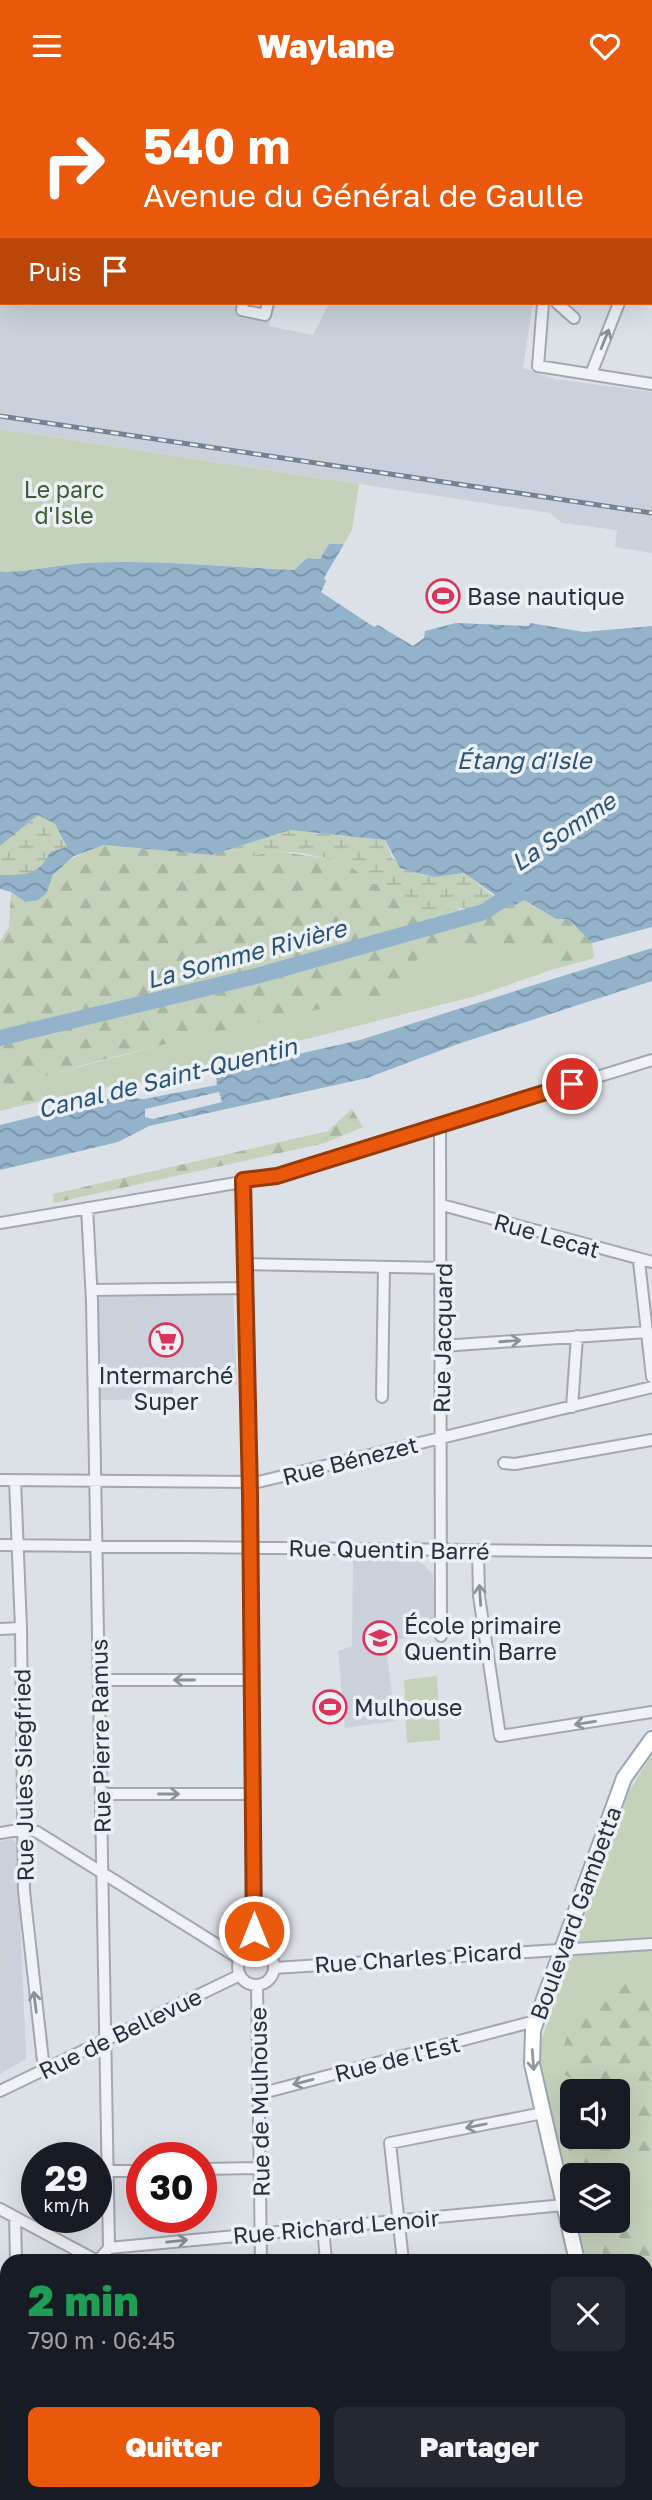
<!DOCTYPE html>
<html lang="fr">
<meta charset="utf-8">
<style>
:root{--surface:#171b24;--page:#242831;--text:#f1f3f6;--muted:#9ea1a6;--accent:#ea580c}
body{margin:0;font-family:"Golos Text",sans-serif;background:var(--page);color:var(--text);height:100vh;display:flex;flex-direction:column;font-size:26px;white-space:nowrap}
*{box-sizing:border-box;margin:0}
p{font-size:23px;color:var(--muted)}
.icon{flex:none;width:38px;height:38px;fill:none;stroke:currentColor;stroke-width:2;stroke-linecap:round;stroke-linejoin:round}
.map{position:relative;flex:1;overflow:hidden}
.side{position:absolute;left:0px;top:2163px;width:653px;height:247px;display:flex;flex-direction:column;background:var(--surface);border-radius:21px 21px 0 0;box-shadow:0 7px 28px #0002}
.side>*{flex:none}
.hud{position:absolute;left:0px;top:0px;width:653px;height:214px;box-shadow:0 7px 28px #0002;background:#ea580c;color:#fff;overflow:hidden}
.controls{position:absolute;left:560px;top:1988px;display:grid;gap:14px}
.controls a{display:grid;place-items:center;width:70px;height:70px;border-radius:10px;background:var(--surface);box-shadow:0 7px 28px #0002;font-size:35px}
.speed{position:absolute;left:21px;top:2051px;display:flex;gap:14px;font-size:35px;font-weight:700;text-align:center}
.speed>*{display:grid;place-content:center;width:91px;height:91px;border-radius:50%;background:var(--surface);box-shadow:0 7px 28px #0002;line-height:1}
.speed small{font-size:18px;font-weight:400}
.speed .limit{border:10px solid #d22;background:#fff;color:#111}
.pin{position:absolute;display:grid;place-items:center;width:60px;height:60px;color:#fff;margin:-30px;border:4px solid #fff;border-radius:50%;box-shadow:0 2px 7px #0007}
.me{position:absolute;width:77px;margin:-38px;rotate:0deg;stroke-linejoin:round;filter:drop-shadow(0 0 5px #0008)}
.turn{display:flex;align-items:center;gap:24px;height:147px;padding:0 28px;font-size:32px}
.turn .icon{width:91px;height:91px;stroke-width:2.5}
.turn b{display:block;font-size:49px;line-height:60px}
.then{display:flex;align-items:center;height:66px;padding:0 28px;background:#0003;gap:14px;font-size:26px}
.round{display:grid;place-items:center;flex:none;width:74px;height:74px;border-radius:10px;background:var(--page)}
.headline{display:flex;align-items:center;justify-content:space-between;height:119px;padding:0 28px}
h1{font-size:42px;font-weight:800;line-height:52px;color:#1e9e55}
.primary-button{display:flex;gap:14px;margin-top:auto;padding:14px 28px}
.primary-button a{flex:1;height:80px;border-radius:10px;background:var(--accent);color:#fff;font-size:28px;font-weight:800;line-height:80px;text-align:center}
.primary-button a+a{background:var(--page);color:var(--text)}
header{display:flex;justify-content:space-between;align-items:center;height:91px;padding:0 28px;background:var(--accent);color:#fff;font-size:32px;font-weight:800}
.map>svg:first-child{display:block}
</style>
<header><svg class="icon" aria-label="menu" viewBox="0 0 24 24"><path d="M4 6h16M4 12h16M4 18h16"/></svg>Waylane<svg class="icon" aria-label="heart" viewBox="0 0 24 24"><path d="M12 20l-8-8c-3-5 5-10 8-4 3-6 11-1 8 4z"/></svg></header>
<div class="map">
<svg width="652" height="2409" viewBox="0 0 652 2409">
<defs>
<pattern id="forest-firs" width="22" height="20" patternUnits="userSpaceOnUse" patternTransform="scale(1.75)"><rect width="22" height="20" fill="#c4d2bc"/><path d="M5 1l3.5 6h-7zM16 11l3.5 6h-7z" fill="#a8b5a3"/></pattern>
<pattern id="wetland-marsh" width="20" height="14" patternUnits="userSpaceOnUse" patternTransform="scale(1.75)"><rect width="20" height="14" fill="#c4d2bc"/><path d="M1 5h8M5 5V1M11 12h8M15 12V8" fill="none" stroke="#a8b5a3"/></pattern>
<pattern id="water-waves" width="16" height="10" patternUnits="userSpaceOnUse" patternTransform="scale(1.75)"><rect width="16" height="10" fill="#93b3cb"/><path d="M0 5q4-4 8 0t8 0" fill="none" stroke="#7892a6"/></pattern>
</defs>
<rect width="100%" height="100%" fill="#dce1e8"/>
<path fill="#cad1da" d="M0 0 204 2H2V212H235V223L270 230 269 235 313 244 329 212H533L523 277 555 288 652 301V462L615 456 617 439 562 432 550 422 0 338Z
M233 1204 237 1294 173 1295V1308L100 1309 98 1209 101 1206Z
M353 1464H413L433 1483 436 1543 381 1551 387 1563 395 1630 345 1637 338 1560 352 1555Z
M12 1748 17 1752 26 1968 0 1983V1750Z
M134 2403H251L253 2409H134Z"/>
<path fill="#c4d2bc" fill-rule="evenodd" d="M0 338 359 393 352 439 344 453H329L320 468 307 467 294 479C224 476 155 468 85 472 57 474 29 481 0 481Z
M431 859H549L554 878 476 905 211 972 160 986 151 992 134 990 37 1011 44 1000 37 987 241 933 412 872Z
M437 1585 440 1649 407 1652 404 1589Z
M652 1663V2409H644L646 2170H586L577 2130H618V2084H572V2112L540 1973V1953L628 1702ZM572 2000H618V2046H572Z"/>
<path fill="url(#forest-firs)" d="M104 754 211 764 222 760 244 759 255 764 276 760 329 768 353 777 370 792 386 794 402 801 420 827 436 825 447 814 460 817 456 823 452 820 445 831 484 823 500 810 512 816 523 809 556 828H568L592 852 594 867 554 878 548 859H431L412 872 410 900C284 925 160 951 38 987L44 1000 37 1011 0 1020V850L9 836 11 801 25 811 46 803C52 774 78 763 104 754Z
M352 1018 363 1036 325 1052 54 1112 53 1103 328 1040Z
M634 1884 652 1888V2030H625L642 2007C618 1984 618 2000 596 2000L561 1982C577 1968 608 1957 601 1931L572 1955H564L578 1910 600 1917 612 1901 622 1897Z
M618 2036H652V2067L612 2068V2084H573L568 2057 578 2046H618Z
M599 2133 652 2135V2212L646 2213V2170H604Z
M646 2225H652V2308H646Z"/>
<path fill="url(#wetland-marsh)" d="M38 724 55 733 67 757 31 783 18 786 0 784V755Z
M290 739 385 749 393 768 433 786 464 782 500 810 484 821 447 814 436 825 420 828 402 801 386 794 370 792 353 777 329 768 302 762 276 760 255 764 244 759 222 760Z"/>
<path fill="url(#water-waves)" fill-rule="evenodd" d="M329 453H344L324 487 326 490 321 501 374 536 378 534 413 555 424 547 425 540 456 532 529 535 530 532 584 541 652 535V836L592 852 568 828H556L524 809 512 816 464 782 434 786 400 777 385 749 290 739 211 764 104 754 74 765 53 784 46 803 38 809 25 811 11 801 0 798V784C24 784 39 785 50 761L67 756 55 733 38 724 0 755V481C29 481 57 474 85 472 155 468 224 476 294 479L307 467 320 468Z
M652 857V890L458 953 367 987 149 1035 118 1051 0 1079V1034L114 1006 144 1008 217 994 216 986 241 976 360 949ZM219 1001 222 1011 153 1028 145 1026V1018Z"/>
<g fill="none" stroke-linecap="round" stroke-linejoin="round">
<path stroke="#93b3cb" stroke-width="16" d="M0 947 260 884 484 821 517 799"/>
<defs>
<path id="minor" d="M555 0 559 2
M244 2 245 0
M319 2V0
M454 2 455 0
M585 2 586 0
M651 197 652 198
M243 212 242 219 265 224 268 212
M543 212 538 275 652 293
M557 212 574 227
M591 283 619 212
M440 1035 441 1545
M243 1089 250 1403 252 1859
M442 1114 652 1171
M87 1117 92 1210 109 2157 98 2170
M0 1132 277 1085 652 969
M639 1170 652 1286
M245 1173 443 1177
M92 1199 245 1197
M442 1255 647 1241
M382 1306 384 1176
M572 1316 577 1245
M504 1372 515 1373 652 1349
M0 1389 258 1391 652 1296
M15 1389 21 1537 24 1800 44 1979
M0 1454 652 1461
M478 1459 479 1505 500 1645 652 1621
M0 1538 21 1537
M99 1589H252
M101 1703H253
M0 1742 25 1738 37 1741 240 1868
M238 1876a18 18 0 1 1 36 0a18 18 0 1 1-36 0Z
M274 1877 652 1853
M257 1894 261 2170
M0 2000 240 1884
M259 2003 535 1930
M201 2078 260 2077
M107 2080H142
M0 2118 97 2170
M15 2126 16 2170
M323 2136 326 2170
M109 2157 564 2114
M403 2170 390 2052 543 2022
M0 2250H7
M0 2362H7
M285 2403 287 2409
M436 2403 445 2409
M16 2409V2403
M529 2409 556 2403"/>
<path id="major" d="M384 0 388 2
M651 125H652
M577 2170 532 1973 533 1939 624 1687 652 1648
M629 2403 630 2409"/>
</defs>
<use href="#minor" stroke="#a1a8b2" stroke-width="14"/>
<use href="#major" stroke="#9aa7b4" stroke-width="18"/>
<use href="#minor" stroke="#eff2f6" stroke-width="10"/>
<use href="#major" stroke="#fff" stroke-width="14"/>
<defs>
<path id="rail" d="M0 325 652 422"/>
</defs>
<use href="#rail" stroke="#748293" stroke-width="5"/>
<use href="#rail" stroke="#ebf0f5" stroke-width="2.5" stroke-dasharray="8" stroke-linecap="butt"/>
</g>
<defs><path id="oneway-shaft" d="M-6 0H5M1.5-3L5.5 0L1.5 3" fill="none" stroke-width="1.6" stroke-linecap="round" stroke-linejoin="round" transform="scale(1.75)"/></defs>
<g stroke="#8a919a">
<use href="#oneway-shaft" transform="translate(605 248) rotate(-68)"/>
<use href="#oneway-shaft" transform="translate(510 1250) rotate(-4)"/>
<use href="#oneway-shaft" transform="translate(480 1504) rotate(-94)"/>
<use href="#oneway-shaft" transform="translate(184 1589) rotate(180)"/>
<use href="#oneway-shaft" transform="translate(585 1632) rotate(171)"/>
<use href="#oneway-shaft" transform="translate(169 1703)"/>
<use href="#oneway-shaft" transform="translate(35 1911) rotate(-97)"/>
<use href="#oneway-shaft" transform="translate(303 1991) rotate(166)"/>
<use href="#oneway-shaft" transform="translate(476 2035) rotate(169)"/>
<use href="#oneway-shaft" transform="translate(177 2150) rotate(-6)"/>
</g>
<use stroke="#92989f" href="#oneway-shaft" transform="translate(533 1969) rotate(86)"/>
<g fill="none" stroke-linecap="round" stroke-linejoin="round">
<defs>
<path id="route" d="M254 1840 250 1403 243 1089 277 1085 312 1074 572 993"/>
</defs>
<use href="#route" stroke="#983908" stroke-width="18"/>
<use href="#route" stroke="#ea580c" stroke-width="12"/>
</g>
<defs>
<symbol id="stadium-ring" viewBox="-11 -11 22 22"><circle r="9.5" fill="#ebf0f5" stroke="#da345a" stroke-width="1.5"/><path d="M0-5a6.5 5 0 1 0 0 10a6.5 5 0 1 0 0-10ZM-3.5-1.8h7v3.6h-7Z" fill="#da345a"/></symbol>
<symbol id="supermarket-ring" viewBox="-11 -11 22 22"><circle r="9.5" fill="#ebf0f5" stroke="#da345a" stroke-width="1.5"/><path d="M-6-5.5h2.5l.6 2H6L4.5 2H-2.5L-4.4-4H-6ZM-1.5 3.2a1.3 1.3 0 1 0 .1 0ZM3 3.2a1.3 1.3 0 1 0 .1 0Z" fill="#da345a"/></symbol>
<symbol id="school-ring" viewBox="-11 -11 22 22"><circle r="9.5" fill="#ebf0f5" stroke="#da345a" stroke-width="1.5"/><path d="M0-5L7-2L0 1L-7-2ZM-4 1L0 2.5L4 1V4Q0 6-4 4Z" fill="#da345a"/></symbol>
</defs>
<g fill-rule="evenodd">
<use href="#stadium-ring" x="424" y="486" width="38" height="38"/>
<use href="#supermarket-ring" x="147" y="1230" width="38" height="38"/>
<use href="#school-ring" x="361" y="1528" width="38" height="38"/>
<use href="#stadium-ring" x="311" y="1597" width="38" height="38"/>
</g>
<g text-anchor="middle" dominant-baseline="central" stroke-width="7" stroke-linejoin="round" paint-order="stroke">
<g font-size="23" fill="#3c5c31" stroke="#ebf0f5">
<text x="64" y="398">Le parc<tspan x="64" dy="26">d'Isle</tspan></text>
</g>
<g font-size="23" fill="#24303f" stroke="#ebf0f5" text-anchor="start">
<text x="467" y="505">Base nautique</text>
<text x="166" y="1284" text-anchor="middle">Intermarché<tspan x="166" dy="26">Super</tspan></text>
<text x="404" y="1534">École primaire<tspan x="404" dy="26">Quentin Barre</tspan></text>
<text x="354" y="1616">Mulhouse</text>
</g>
<g font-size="23" fill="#24303f" stroke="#ebf0f5">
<text transform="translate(547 1144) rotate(16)">Rue Lecat</text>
<text transform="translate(442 1247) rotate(-89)">Rue Jacquard</text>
<text transform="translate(350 1369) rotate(-14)">Rue Bénezet</text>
<text transform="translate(389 1458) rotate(1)">Rue Quentin Barré</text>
<text transform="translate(100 1645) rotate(-91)">Rue Pierre Ramus</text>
<text transform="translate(23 1684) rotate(-91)">Rue Jules Siegfried</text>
<text transform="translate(575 1822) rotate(-70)">Boulevard Gambetta</text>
<text transform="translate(418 1866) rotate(-4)">Rue Charles Picard</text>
<text transform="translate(120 1942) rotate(-26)">Rue de Bellevue</text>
<text transform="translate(397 1967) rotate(-14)">Rue de l'Est</text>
<text transform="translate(259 2011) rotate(-91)">Rue de Mulhouse</text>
<text transform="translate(336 2135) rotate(-5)">Rue Richard Lenoir</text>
</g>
<g font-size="24" font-style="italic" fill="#2b5376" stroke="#ebf0f5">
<text x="524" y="668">Étang d'Isle</text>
<text transform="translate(563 740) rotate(-34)">La Somme</text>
<text transform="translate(246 862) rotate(-15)">La Somme Rivière</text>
<text transform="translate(167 986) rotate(-14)">Canal de Saint-Quentin</text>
</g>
</g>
</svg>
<div class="controls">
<a><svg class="icon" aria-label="sound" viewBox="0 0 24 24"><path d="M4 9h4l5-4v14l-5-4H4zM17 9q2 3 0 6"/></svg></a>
<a><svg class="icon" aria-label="layers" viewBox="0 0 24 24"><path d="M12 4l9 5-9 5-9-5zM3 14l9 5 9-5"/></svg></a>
</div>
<div class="speed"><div>29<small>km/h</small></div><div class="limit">30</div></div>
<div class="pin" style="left:572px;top:993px;background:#d93025"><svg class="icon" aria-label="arrive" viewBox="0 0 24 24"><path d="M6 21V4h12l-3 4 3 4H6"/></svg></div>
<svg class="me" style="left:254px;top:1840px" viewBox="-20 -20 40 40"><circle r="17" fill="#ea580c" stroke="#fff" stroke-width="3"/><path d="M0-11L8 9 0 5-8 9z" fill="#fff"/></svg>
<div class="hud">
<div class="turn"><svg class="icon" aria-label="right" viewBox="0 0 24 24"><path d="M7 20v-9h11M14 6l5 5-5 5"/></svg><div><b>540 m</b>Avenue du Général de Gaulle</div></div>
<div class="then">Puis<svg class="icon" aria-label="arrive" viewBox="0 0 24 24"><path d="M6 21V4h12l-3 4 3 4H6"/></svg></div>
</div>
<section class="side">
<div class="headline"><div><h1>2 min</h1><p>790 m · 06:45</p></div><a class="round"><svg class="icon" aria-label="close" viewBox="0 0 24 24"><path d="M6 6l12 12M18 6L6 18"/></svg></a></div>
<div class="primary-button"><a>Quitter</a><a>Partager</a></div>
</section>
</div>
